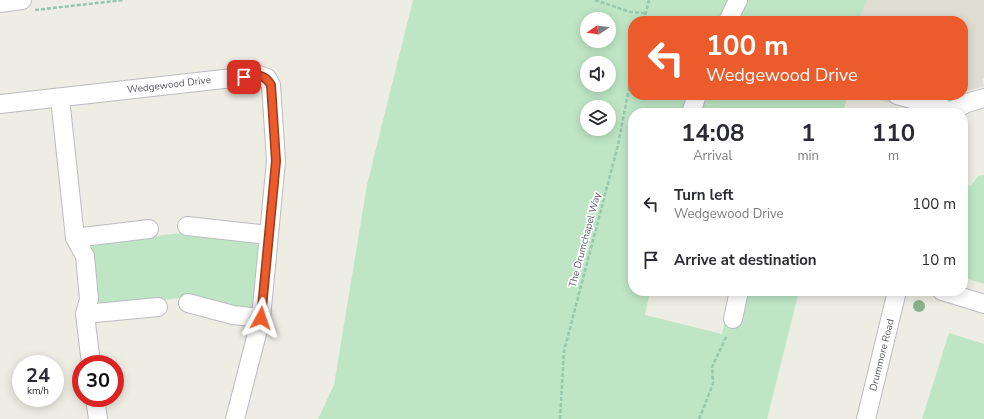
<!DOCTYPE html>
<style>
:root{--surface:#fff;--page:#f2f2f3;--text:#2b2b33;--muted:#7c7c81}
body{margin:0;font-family:"Nunito Sans",sans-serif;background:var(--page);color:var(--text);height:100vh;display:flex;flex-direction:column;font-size:15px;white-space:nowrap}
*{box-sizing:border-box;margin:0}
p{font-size:13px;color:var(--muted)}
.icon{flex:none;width:22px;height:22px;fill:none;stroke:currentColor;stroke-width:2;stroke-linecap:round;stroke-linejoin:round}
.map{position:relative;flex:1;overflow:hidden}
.panel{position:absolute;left:628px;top:108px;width:340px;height:188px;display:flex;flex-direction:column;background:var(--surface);border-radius:16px;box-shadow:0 2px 10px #0003}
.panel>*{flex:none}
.hud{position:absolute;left:628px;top:16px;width:340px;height:84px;border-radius:16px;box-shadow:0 2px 10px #0003;background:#ec5b2b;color:#fff;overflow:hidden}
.needle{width:26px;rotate:257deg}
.tools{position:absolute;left:580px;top:12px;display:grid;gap:8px}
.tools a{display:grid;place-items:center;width:36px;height:36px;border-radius:50%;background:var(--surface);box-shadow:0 2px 10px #0003;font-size:20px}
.speed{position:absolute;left:12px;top:355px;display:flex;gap:8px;font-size:20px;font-weight:700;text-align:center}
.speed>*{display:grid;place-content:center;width:52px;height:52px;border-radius:50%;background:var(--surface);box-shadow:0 2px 10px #0003;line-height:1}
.speed small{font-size:10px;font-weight:400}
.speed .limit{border:6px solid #d22;background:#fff;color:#111}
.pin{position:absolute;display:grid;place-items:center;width:34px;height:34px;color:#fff;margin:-17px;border-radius:8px;box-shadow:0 2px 6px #0006}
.me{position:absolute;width:44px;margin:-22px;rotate:5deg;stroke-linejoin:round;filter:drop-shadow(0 0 3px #0008)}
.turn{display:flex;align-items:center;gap:14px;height:84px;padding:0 12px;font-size:18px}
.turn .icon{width:52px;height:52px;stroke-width:2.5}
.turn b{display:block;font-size:28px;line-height:34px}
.eta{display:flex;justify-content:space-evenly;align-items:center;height:68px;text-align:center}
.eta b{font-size:24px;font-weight:700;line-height:28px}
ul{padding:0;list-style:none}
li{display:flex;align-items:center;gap:12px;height:56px;padding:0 12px}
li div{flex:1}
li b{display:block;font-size:15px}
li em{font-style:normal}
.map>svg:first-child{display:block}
</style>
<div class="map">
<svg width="984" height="419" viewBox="0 0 984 419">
<rect width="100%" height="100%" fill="#eeede3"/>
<path fill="#deddd1" d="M866 0H984V78L982 79 984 86 963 92V21H859Z
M857 95H956L933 113Z"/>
<path fill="#bee6c5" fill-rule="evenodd" d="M413 0H866L859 21H633V95H844L847 98 843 113H633V291H650L645 315 722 334 732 291H799L767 419H318L334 385 367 185ZM587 19H609V41H587ZM587 63H609V85H587ZM587 107H609V129H587Z
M984 175V284L963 277V184L971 186 978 176Z
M189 232 255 241 259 249 253 307 245 310 190 297 103 307 98 301 92 247 97 243Z
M949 333 984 344V419H922Z"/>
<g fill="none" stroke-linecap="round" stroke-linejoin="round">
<defs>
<path id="minor" d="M0 3 22 0
M728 21 738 0
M897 95 941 107 949 112
M60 98 75 238 85 256 89 299 85 314 91 364
M0 104 259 75 267 78 271 85 276 161 261 318 235 419
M691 113 697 95
M948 113 967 103 984 98
M187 226 269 235
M75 238 149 229
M942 291 984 304
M188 303 233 315 261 318
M85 314 158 307
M733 319 739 291
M95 398 98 419
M866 419 897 291"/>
</defs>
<use href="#minor" stroke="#babbc2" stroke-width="20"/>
<path stroke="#97c7ad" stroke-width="2.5" stroke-dasharray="4 2" stroke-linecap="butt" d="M595 0 630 12 647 13
M35 10 124 0
M644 21 649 0
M560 419 564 351 618 145 633 67
M699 419 713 384 712 367 727 335"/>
<use href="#minor" stroke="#fff" stroke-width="18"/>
</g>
<circle fill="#87b38c" cx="919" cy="306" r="6"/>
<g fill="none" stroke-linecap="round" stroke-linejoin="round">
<defs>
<path id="route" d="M244 77C256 75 264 73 271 85L276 161 261 318"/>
</defs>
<use href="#route" stroke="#993b1c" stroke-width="10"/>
<use href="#route" stroke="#ec5b2b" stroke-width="7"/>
</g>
<g text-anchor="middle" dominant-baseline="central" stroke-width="3.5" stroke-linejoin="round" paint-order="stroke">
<g font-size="10" fill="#5b5d64" stroke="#fff">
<text transform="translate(169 85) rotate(-7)">Wedgewood Drive</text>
<text transform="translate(585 240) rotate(-75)">The Drumchapel Way</text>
<text transform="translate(882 355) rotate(-76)">Drummore Road</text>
</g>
</g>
</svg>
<div class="tools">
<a><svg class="needle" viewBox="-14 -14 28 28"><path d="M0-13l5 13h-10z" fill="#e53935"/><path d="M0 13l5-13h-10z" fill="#7c7c81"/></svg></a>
<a><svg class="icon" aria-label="sound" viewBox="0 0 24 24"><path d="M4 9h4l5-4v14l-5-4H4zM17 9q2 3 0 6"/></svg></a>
<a><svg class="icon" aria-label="layers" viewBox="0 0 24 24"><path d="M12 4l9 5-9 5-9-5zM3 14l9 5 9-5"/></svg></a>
</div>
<div class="speed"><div>24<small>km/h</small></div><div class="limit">30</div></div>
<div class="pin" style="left:244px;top:77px;background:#d93025"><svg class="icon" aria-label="arrive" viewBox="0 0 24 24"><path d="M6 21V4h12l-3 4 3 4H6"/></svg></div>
<svg class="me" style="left:261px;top:318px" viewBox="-20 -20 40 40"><path d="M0-17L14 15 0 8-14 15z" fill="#ec5b2b" stroke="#fff" stroke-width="4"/></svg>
<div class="hud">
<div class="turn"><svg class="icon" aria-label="left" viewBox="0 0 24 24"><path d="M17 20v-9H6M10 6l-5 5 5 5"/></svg><div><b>100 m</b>Wedgewood Drive</div></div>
</div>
<section class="panel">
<div class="eta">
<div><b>14:08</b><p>Arrival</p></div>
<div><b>1</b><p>min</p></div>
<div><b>110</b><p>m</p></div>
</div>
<ul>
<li><svg class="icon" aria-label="left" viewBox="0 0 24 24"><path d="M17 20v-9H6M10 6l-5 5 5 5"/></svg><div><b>Turn left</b><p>Wedgewood Drive</p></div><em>100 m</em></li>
<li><svg class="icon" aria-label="arrive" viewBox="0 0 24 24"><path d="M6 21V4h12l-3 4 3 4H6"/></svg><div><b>Arrive at destination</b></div><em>10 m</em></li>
</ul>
</section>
</div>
